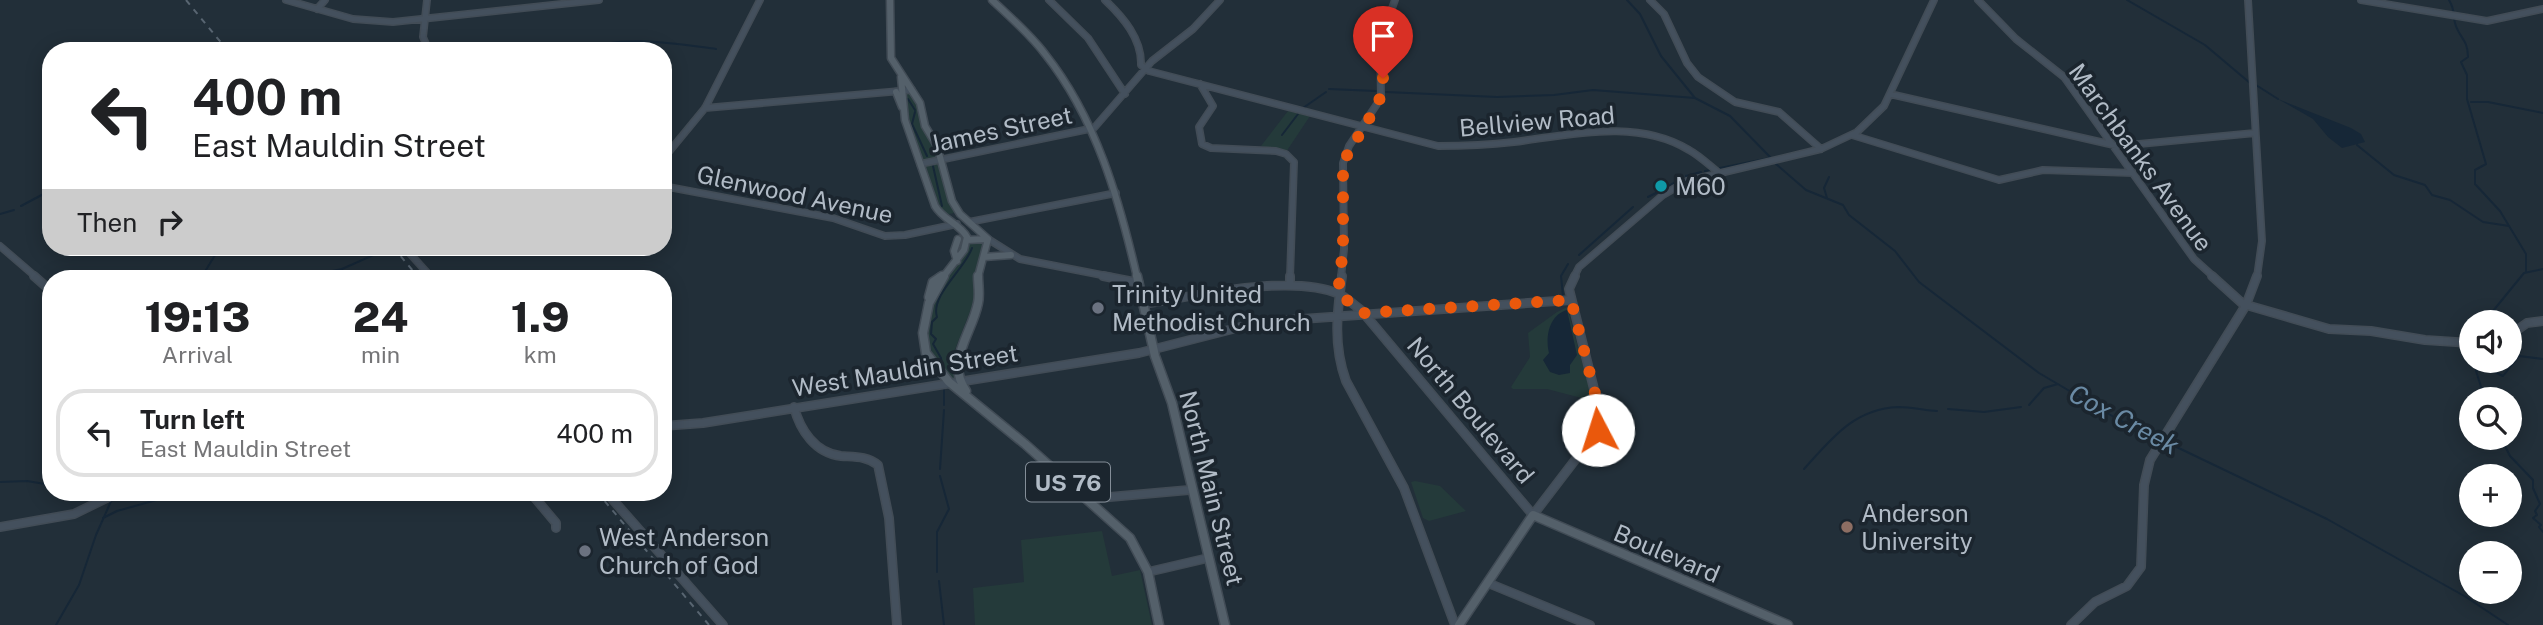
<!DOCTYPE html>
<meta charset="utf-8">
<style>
:root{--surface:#fff;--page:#f2f2f2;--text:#202124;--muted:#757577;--line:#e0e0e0}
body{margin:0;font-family:"Public Sans",sans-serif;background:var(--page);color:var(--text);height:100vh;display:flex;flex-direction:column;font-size:26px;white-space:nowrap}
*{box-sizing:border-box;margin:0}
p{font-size:23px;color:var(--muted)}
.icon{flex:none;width:38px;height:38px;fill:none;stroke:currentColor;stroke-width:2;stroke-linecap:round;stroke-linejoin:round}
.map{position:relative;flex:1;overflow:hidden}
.drawer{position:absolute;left:42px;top:270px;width:630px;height:231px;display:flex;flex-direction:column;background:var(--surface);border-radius:28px;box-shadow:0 4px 18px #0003}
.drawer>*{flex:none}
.banner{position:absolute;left:42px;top:42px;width:630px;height:214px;border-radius:28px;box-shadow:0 4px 18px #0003;background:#fff;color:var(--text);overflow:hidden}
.tools{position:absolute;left:2459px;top:310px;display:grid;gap:14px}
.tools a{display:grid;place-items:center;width:63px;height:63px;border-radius:50%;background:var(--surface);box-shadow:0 4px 18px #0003;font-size:35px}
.pin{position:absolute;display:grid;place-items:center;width:60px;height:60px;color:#fff;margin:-72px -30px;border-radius:50% 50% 50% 0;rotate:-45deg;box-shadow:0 0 7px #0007}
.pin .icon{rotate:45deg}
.me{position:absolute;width:77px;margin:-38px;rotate:355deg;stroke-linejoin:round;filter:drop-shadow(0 0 5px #0008)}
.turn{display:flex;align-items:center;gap:24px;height:147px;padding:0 35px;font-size:32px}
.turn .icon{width:91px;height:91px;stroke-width:2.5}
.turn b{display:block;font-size:49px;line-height:60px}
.then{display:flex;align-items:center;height:66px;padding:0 35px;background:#0003;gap:14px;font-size:26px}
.eta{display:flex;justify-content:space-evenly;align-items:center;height:119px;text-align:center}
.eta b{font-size:42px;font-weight:800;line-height:49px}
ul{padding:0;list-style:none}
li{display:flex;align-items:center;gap:21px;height:88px;margin:0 14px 10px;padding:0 21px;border:4px solid var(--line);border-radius:28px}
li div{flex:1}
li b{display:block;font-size:26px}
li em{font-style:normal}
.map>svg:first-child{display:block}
</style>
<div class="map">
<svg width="2543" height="625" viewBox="0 0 2543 625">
<rect width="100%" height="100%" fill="#222f39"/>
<path fill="#243a3a" d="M906 92H910C934 125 944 173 957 212L946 215 941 210 908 118Z
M1288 111 1310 116 1286 152 1261 146Z
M970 242H983L984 246 974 277 975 299 954 352 955 378 950 379C927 351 916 326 937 291 947 274 962 260 970 242Z
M1567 307 1593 401 1547 389H1513L1511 387 1530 357 1528 333 1557 312Z
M1415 481 1440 486 1466 511 1429 521 1423 518 1411 482Z
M1102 531 1112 576 1140 570 1152 625H975L973 588 1024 582 1021 540Z"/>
<path fill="#162737" d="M2278 99 2351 128 2361 134 2365 142 2342 148 2328 137 2313 119Z
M1567 310 1577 355 1570 365V373L1559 375 1550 372 1543 360 1549 353C1545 337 1549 315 1567 310Z"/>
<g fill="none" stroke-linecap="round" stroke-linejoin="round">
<path stroke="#162737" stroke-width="2" d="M1627 0 1640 14 1661 56 1695 98 1730 116 1771 158
M2127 0 2205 45 2250 83
M2449 0C2456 12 2452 13 2455 23 2459 38 2468 39 2468 57L2461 62 2467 75V99L2486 164 2475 170V184L2500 211 2526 254V271
M578 51C622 34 671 43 716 49
M2256 85 2278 99
M1329 89 1376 91
M1386 92 1497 97 1554 95 1593 90 1695 98
M908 99 915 110
M2471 102H2488L2543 113
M1303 108 1326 92
M915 112 912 124 927 156
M1282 135 1298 114
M2357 145 2394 175 2425 185 2432 195 2450 200 2483 222 2509 226
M1776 164 1806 190 1843 205 1849 215 1895 251 1919 282 2039 373 2119 420 2159 439
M933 166 942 206
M1720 168 1770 158
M1705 171 1711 170
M1686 176 1701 172
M1662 190 1680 179
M1648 197 1658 192
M1827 198 1824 188 1829 177
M21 206 51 190
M0 214 14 210
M1579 255 1633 207
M201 278 220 247
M300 278 342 269 387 249
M1563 296 1561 276 1568 264
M2484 322 2524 273 2543 269
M2483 360 2486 368 2503 376 2519 356 2543 359
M942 367 941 358 933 344 936 339 931 334 932 322 937 317C930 295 965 269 972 248
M2485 368 2476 371 2483 393 2488 399
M944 388V405
M2029 405 2044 388 2058 384
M1948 409 1984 412 2021 407
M2501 438 2510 456 2533 480V488L2540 504 2535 511 2537 515 2533 518 2541 525 2539 527 2543 532
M2164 441 2327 519 2466 597 2508 625
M940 469 944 410
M1804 469C1832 438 1854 409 1898 407 1911 407 1924 410 1937 411
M0 482 27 481 51 485
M103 518 117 511 185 492
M937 572V532L949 509 940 476
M939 581 944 625
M56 625 79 585 96 535 112 499"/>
<defs>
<path id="secondary-far1" d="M286 0 353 19 393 22 599 0
M427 0 423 37 429 51
M1049 0 1088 38 1125 94
M1105 0C1123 17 1142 39 1141 65L1149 71 1438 146C1464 146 1488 145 1514 142 1570 135 1637 118 1689 150 1700 156 1709 165 1719 173
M1650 0 1664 14 1687 63 1698 77 1735 102 1779 112 1821 149
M1978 0 2016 39 2064 77 2194 259 2214 277
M2248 0 2262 241 2257 277
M2361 0 2487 21 2543 9
M317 9 325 0
M1200 84 1213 106 1199 127 1202 144 1211 148 1276 151 1286 154 1294 162 1290 277
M1890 94 2118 146 2255 133
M705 108 912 90
M1852 135 1999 180 2043 170 2133 173
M663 159 705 108 760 0
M920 164 1094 128 1152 61 1193 29 1220 0
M663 186 833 218 885 236 905 235 957 224
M969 222 1116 193
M988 239 1020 259 1112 277
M0 246 36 277
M404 247 431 277
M1341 277 1344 249 1343 163 1349 146 1381 98 1380 42 1395 0
M1574 277 1579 267 1663 195 1687 181 1821 149 1857 132 1884 106 1934 0"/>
<path id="secondary" d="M34 276 51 291
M429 276 431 278
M1103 276 1139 283
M1342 276C1337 313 1333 345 1346 381L1404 488 1455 625
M2212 276 2243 304 2329 329 2371 331 2425 340 2471 343
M1290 285V276
M1144 304C1196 296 1291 273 1339 294 1347 298 1354 305 1361 310L1533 515 1598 430V405L1569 289 1575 276
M2510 335 2527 323 2543 321
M794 407C800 430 815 453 841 456 855 457 867 456 878 465L889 518 897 625
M663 426 703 423 1139 353 1260 322 1571 300
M530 492 556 523V528
M606 492 723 625
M1087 499 1189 490
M0 527 74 514 119 492
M1148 572 1208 558
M1488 583 1590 625
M2071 625 2095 602 2127 586 2141 567 2144 485 2150 460 2246 305 2257 276"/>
<path id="primary-far1" d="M890 0 891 58 920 103 925 126 937 146 952 201 960 214 988 239
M992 0C1010 17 1030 34 1045 54 1096 118 1119 199 1137 277
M901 77 905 120 935 206C943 220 959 223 967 237L964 250 943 277
M896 92 902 107
M967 240 988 239
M984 257 1011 255
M957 261 954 251 958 239
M939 277 943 275
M978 277 988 239"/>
<path id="primary" d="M944 276 929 303 923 333 926 353 949 382 1025 444 1130 538 1148 572 1159 625
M1137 276 1155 356 1172 403 1225 625
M929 297 933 282 942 276
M966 391C945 361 972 334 978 303 980 295 978 284 978 276
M1459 625 1533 515 1788 625"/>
</defs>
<use href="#secondary-far1" stroke="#424c56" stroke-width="8"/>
<use href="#secondary" stroke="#424c56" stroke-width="10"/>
<use href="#primary-far1" stroke="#424c56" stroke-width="9"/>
<use href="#primary" stroke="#424c56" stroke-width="11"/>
<use href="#secondary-far1" stroke="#44505d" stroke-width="5"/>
<use href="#secondary" stroke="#44505d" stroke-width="7"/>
<use href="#primary-far1" stroke="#54606a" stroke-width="6"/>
<use href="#primary" stroke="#54606a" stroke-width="8"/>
<path stroke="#586571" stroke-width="2" stroke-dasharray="6 6" stroke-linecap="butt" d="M186 0 228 51
M393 247 419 278
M597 492 709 625"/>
</g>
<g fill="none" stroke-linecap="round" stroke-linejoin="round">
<path stroke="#ea580c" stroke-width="12" stroke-dasharray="0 21.6" d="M1383 78 1379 102 1343 162V249L1338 293 1363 313 1571 300 1598 405V430"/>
</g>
<circle fill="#0f9aa8" stroke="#1b252e" stroke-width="2.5" cx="1661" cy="186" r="7"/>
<g fill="#6b7280" stroke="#1b252e" stroke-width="2.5">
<circle cx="1098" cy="308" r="7"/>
<circle cx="585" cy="551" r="7"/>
</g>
<circle fill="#8d6e63" stroke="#1b252e" stroke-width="2.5" cx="1847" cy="527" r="7"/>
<g text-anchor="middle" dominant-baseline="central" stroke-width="7" stroke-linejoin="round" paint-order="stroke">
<rect fill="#1b252e" stroke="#848e98" stroke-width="2" x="1026" y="462.5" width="84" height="39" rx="5"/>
<g font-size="23" font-weight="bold" fill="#b1bbc6">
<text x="1068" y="482">US 76</text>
</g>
<g font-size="24" fill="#b1bbc6" stroke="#1b252e">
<text transform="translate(1537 121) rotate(-5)">Bellview Road</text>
<text transform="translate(1001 129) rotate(-12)">James Street</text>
<text transform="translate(2141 157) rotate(54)">Marchbanks Avenue</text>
<text transform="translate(795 194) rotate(12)">Glenwood Avenue</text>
<text transform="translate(905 370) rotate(-9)">West Mauldin Street</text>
<text transform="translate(1471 410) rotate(50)">North Boulevard</text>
<text transform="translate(1212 488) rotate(76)">North Main Street</text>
<text transform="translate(1667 553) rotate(23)">Boulevard</text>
</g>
<g font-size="24" fill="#b1bbc6" stroke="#1b252e" text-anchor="start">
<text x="1675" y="186">M60</text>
<text x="1112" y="294">Trinity United<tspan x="1112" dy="28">Methodist Church</tspan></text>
<text x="1861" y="513">Anderson<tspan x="1861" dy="28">University</tspan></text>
<text x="599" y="537">West Anderson<tspan x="599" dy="28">Church of God</tspan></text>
</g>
<g font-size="26" font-style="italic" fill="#6a8aa4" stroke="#1b252e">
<text transform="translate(2124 419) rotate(28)">Cox Creek</text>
</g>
</g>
</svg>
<div class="tools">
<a><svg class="icon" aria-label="sound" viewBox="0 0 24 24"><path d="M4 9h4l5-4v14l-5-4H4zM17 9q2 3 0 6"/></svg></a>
<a><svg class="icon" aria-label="search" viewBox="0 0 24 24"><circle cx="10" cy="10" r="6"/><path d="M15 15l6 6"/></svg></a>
<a>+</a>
<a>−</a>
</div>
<div class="pin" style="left:1383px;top:78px;background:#d93025"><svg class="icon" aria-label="arrive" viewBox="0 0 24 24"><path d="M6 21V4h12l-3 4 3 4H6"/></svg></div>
<svg class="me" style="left:1598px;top:430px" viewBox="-20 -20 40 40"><circle r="19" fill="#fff"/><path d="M0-13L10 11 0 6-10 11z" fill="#ea580c"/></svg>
<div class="banner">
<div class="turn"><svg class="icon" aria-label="left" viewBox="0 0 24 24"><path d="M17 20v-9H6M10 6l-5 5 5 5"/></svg><div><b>400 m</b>East Mauldin Street</div></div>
<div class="then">Then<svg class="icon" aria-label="right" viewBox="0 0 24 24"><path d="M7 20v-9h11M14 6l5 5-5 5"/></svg></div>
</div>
<section class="drawer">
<div class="eta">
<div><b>19:13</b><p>Arrival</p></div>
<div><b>24</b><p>min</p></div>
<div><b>1.9</b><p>km</p></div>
</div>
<ul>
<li><svg class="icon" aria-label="left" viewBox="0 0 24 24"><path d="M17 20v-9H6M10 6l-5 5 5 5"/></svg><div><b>Turn left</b><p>East Mauldin Street</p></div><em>400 m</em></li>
</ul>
</section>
</div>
